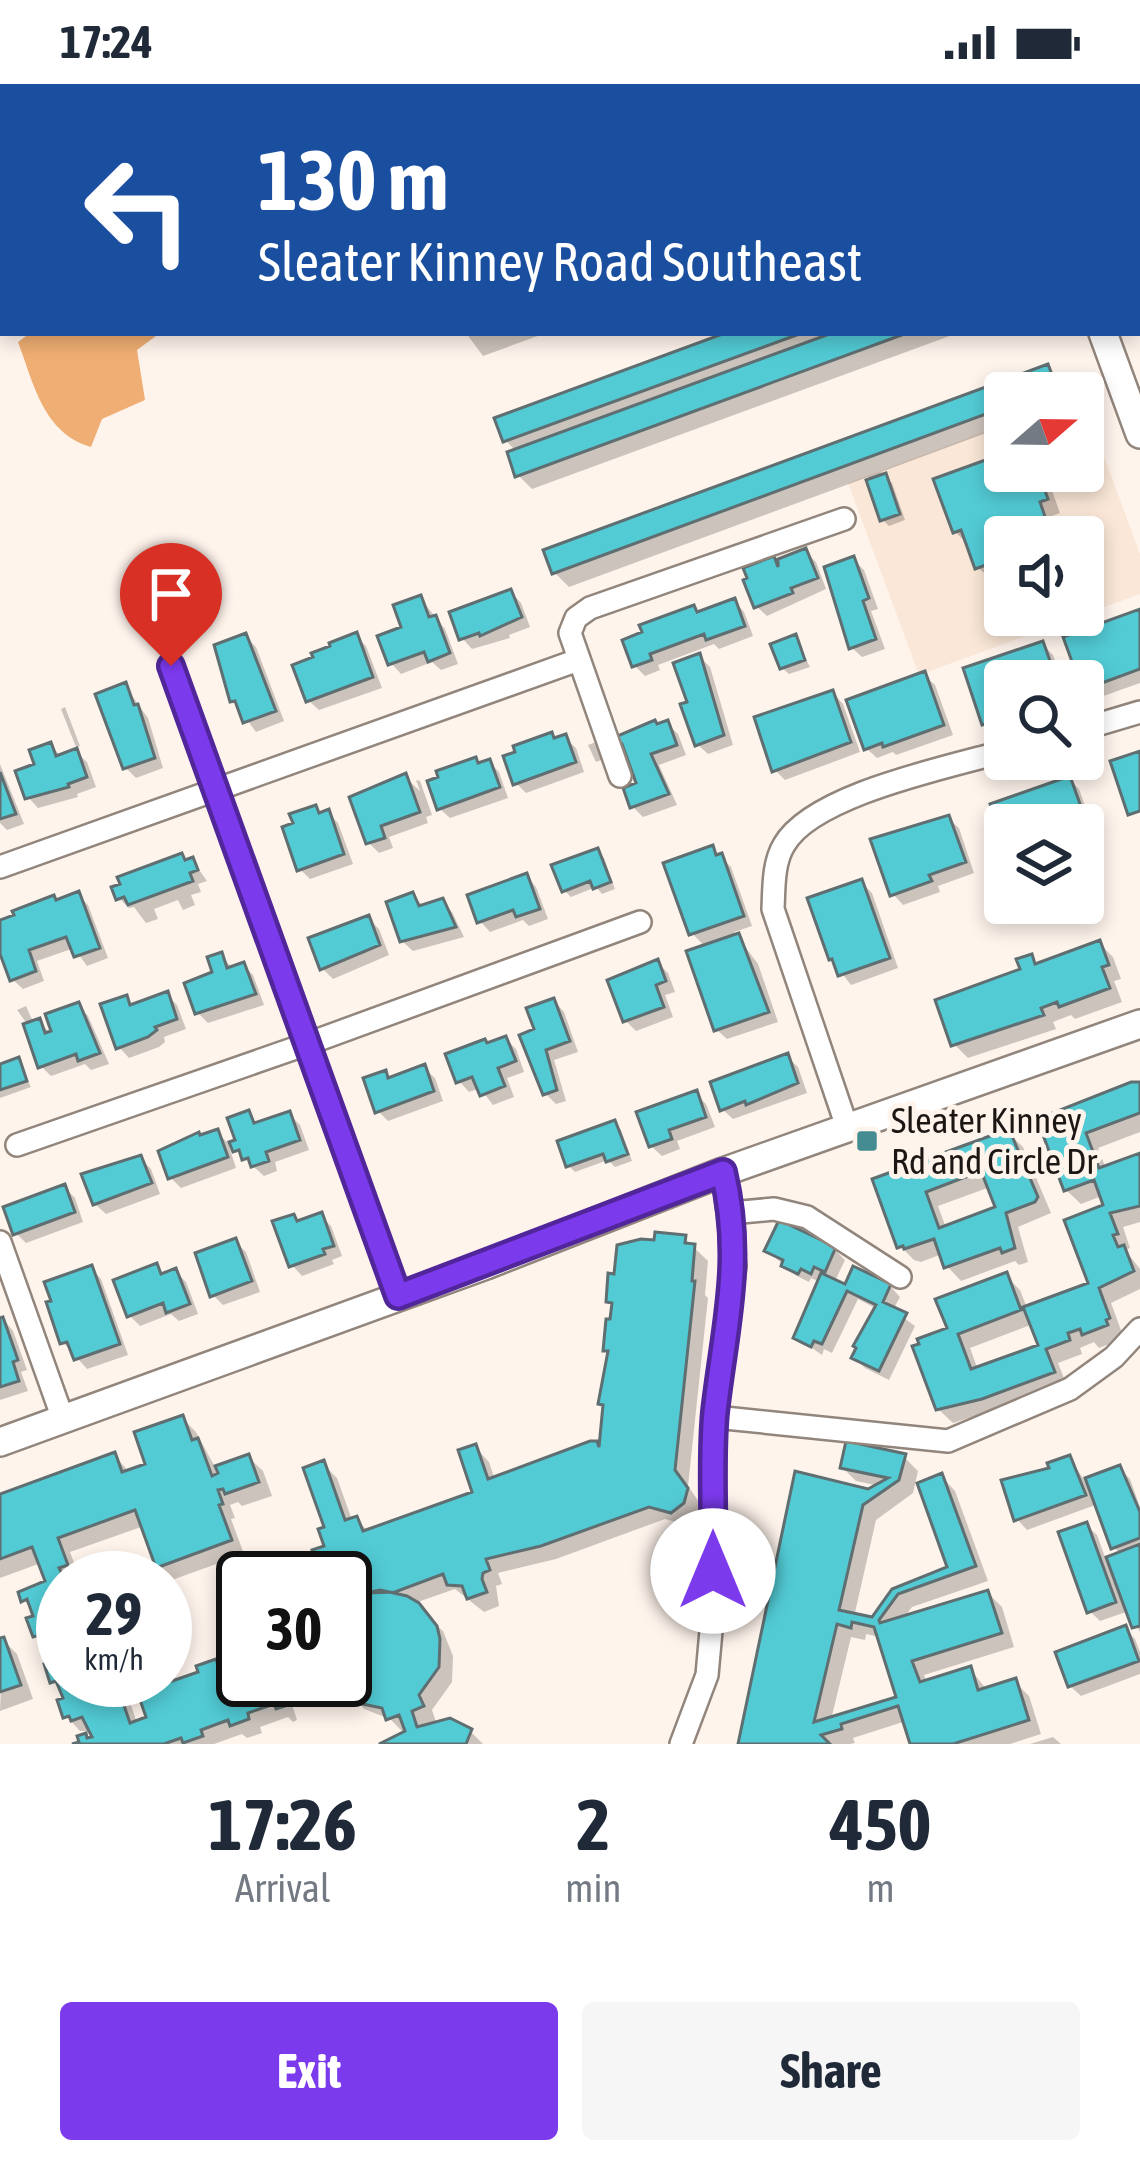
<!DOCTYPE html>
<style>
:root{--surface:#fff;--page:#f6f6f7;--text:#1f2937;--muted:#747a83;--accent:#7c3aed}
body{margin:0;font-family:"Asap Condensed",sans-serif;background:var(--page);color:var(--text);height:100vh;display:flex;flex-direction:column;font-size:45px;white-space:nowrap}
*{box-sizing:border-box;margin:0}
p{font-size:39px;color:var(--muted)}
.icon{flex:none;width:66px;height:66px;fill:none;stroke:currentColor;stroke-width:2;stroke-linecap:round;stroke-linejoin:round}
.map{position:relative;height:1660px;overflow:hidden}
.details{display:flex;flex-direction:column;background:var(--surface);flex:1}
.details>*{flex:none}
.guide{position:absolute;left:0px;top:0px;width:1140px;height:252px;box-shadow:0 6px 18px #0003;background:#1a4fa0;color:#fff;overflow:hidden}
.needle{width:78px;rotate:70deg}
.tools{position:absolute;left:984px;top:288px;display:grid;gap:24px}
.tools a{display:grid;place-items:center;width:120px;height:120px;border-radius:12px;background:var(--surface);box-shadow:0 6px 18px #0003;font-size:60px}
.speed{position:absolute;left:36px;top:1467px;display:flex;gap:24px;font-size:60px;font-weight:700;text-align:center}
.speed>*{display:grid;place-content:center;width:156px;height:156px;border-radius:50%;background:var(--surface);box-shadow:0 6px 18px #0003;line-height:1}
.speed small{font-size:30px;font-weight:400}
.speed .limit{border:6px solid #111;border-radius:18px;background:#fff;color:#111}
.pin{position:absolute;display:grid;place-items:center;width:102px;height:102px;color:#fff;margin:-123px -51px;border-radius:50% 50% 50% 0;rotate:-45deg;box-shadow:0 0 12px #0007}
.pin .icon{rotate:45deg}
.me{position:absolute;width:132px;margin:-66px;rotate:0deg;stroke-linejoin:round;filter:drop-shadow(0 0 9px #0008)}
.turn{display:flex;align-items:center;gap:42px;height:252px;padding:0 60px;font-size:54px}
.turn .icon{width:156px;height:156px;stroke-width:2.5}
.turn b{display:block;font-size:84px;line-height:102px}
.eta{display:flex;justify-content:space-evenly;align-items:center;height:204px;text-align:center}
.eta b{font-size:72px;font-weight:700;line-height:84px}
.cta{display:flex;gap:24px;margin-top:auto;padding:24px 60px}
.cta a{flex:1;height:138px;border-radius:12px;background:var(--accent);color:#fff;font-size:48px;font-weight:700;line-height:138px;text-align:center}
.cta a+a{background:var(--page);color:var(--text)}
.status{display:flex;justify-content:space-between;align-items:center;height:84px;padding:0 60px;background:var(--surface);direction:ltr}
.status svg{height:33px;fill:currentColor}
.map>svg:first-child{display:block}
</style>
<div class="status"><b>17:24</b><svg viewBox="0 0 49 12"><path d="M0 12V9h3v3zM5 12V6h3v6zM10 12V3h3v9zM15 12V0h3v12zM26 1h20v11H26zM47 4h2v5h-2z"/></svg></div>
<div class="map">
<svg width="1140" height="1660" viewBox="0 0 1140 1660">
<rect width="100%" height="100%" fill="#fff4ec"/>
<path fill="#fae7d7" d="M1083 315 1140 470V510L1083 531V453H1005V531H1083L919 591 848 399 1005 340V387H1083Z"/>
<path fill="#efae73" d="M30 249H160L137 266 145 316 102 335 91 363C43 349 34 300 18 258Z"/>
<path fill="#0003" fill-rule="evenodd" d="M570 0H613L616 3H564Z
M883 0H961L962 1 884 3Z
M1086 0H1123L1126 3H1089Z
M1137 30 1140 39 1137 68Z
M1140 73V126L1137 118Z
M3 95V142L0 143V96Z
M3 191V224L0 220Z
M466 249H546L483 272Z
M734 249H958L532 405 518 391 517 368 506 357Z
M1047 283 1061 297 1065 309H1005V342L881 388 892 399 905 436 889 442 883 436 868 393 569 503 555 489Z
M1005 372V387H1045L1060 429 1052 432 1059 453H1005V492L992 497 978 483 971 463 955 448Z
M806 468 816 478 826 505 767 532 756 522 773 476 781 483Z
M853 475 864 486 878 525 871 527 885 565 862 573 851 563Z
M511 508 521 519 530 543 509 551 510 554 472 565 462 554Z
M420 514 445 545 458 580 441 586 432 578 401 590 391 579Z
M734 517 744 528 753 552 719 565 714 560 658 581 660 586 645 592 635 582 699 530Z
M1140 529V599L1095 615 1082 597Z
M245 552 256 563 284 637 256 648 233 617Z
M356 552 366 562 382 604 319 626 308 616Z
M795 554 810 583 789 590 782 584Z
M1042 560 1053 571 1062 597H1005V646L995 649 984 639 966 586Z
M700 573 710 583 733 661 708 670 697 660 691 620Z
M924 591 935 601 953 651 896 671 893 668 877 674 866 664Z
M125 602 148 634 163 684 136 694 126 684Z
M833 609 843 620 860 668 785 696 775 686Z
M65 623 80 662 76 663 61 625Z
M667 639 678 650 686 671 659 681 677 721 643 733 632 722 640 701 627 666 621 660Z
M565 654 576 664 584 688 526 709 516 699 556 657Z
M596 658 604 675 596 678 588 661Z
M50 661 62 673 76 668 87 678 96 703 77 710 78 713 38 724 28 713 38 682Z
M489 678 499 688 508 714 450 734 439 724 480 681Z
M0 680 24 740 7 746 0 739Z
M405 693 420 707 416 696 420 697 432 731 426 733 428 739 389 753 393 764 379 769 369 759Z
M1069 695 1079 705 1097 755 1083 760V741H1005V754L993 722Z
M315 724 322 731 328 729 338 739 353 780 310 795 300 785Z
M948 734 959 744 974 789 938 802 940 808 903 821 893 810Z
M712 764 731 783 752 842 734 848 758 880 778 938 727 955 716 945 706 864 692 849Z
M597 767 604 774 615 805 602 810 596 803 571 813 564 806Z
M193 777 207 797 198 800 201 808 191 811 195 821 183 826 178 816 154 825 158 835 146 839 134 823 129 824 119 814 124 802Z
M526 792 536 803 548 835 529 842 523 836 490 848 480 837Z
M861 798 872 809 898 884 851 901 831 875Z
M78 811 88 821 108 874 87 882 74 864 37 877 44 897 23 905 12 895 0 862V839Z
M413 811 424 823 442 817 452 828 464 853 413 867 402 857Z
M368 834 379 845 389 871 333 895 322 884Z
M1099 859 1113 873 1121 895 1114 897 1122 918 1075 935 1071 931 1053 938 1056 945 968 974 954 960 1024 887 1031 873 1039 881Z
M221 871 233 885 243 881 253 891 264 921 208 939 197 928Z
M658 879 668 889 675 908 665 911 673 933 636 947 625 936Z
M167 911 177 921 186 945 164 953 165 958 159 963 129 974 119 963 126 915 134 923Z
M554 917 564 928 578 968 554 976 566 1017 556 1020 546 1010 538 947Z
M78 921 88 932 109 980 91 986 85 980 51 992 41 982 25 937 17 926 26 922 34 940 39 938 58 957Z
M506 955 516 965 524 988 507 994 514 1013 493 1021 480 1004 469 1008 459 997 488 962Z
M787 973 798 983 807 1009 733 1035 722 1025Z
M18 977 31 1003 0 1014V980L2 983Z
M424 984 435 994 443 1017 388 1037 378 1027 385 989 391 996Z
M1140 999V1048L1098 1064 1106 1085 1140 1072V1138L1123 1143 1130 1164 1125 1166 1140 1185V1205L1111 1219 1122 1249 1118 1250 1120 1256 1099 1264 1094 1258 1080 1264 1082 1270 1058 1279 1067 1302 953 1339 938 1325 950 1246 1006 1192 1020 1206 1027 1224 1091 1201 1107 1123 1102 1112 1081 1120 1066 1106 1041 1036ZM1033 1240 1041 1262 978 1286 970 1264Z
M696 1010 706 1020 715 1043 677 1057 680 1065 662 1072 651 1062Z
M248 1030 259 1041 289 1030 300 1041 309 1066 275 1078 277 1087 264 1092 230 1061 239 1058Z
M615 1039 621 1046 632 1077 615 1083 608 1076 575 1088 569 1082Z
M217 1049 228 1059 236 1084 181 1104 171 1094Z
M1008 1049 1023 1063 1051 1129 1018 1143 1028 1178 1019 1181 1015 1177 961 1197 947 1182 942 1170 921 1178 914 1176 900 1162 876 1097ZM990 1103 999 1125 946 1144 938 1122Z
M141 1075 151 1085 160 1110 106 1130 95 1120Z
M64 1103 75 1114 83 1138 26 1159 16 1149Z
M321 1132 331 1142 342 1172 332 1176 334 1180 302 1192 292 1181 293 1133 300 1140Z
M780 1140 835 1166 845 1176 834 1199 846 1204 890 1202 900 1213 893 1226 915 1242 889 1296 865 1284 854 1274 877 1225 858 1215 832 1269 824 1265 822 1271 796 1253 820 1198 811 1194 809 1198 795 1191 768 1167Z
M684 1154 708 1177 705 1211 708 1214 688 1402 701 1421 698 1434 687 1441 665 1435 556 1475 498 1489 502 1500 496 1502 499 1522 484 1528 455 1505 412 1520 443 1547 453 1572 452 1598 432 1626 437 1641 470 1647 483 1660H385L405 1650 390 1635 364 1625 340 1596 301 1610 296 1605 288 1608 297 1636 293 1638 288 1633 260 1643 262 1649 247 1654 242 1650 214 1660H81L96 1654 93 1647H80L66 1632 67 1616 53 1597 54 1580 48 1563 36 1551 37 1533 24 1516 48 1499 41 1479 0 1494V1413L114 1371 130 1389 149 1382 182 1334 196 1348 216 1385 248 1373 263 1387 272 1412 242 1422 238 1418 230 1421 235 1434 231 1435 244 1470 172 1496 158 1482 144 1442 70 1468 78 1489 87 1494H63V1596H127L136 1616 130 1618 137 1639 150 1635 174 1600 243 1576V1596H280L272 1599 274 1604 297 1596H345V1494H325L327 1445 323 1380 337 1394 352 1436 356 1435 369 1448 476 1410 475 1363 489 1378 495 1396 602 1366 610 1270 606 1266 614 1222 609 1217Z
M235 1158 246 1168 260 1208 223 1221 213 1211Z
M156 1183 165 1192 176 1188 186 1198 198 1230 179 1237 171 1230 140 1242 129 1231Z
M91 1184 101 1195 128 1271 87 1285 63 1258Z
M0 1231 13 1247 27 1286 21 1288 28 1307 0 1316Z
M904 1373 918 1387 913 1409 876 1436 854 1533 873 1537 894 1507 951 1484 941 1392 955 1407 988 1497 912 1523 903 1535 988 1509 1002 1523 1014 1563 924 1591 927 1599 970 1585 987 1606 1015 1598 1029 1612 1041 1650 1010 1660H913L906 1637 853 1654 855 1659 850 1660H741L868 1409 880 1402 856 1397 842 1383ZM866 1550 880 1553 899 1615 831 1636 851 1553 865 1556Z
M1069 1374 1085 1397 1119 1384 1130 1395 1140 1423V1548L1129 1527 1100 1537 1090 1527 1086 1441 1097 1451 1106 1476 1121 1471 1114 1463 1098 1420 1027 1446 1017 1435 1053 1386Z
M1125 1545 1135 1555 1140 1568V1590L1081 1612 1070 1602Z
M3 1556 17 1570 33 1615 0 1627Z
M1053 1653 1061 1660H1030Z"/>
<path fill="#52cbd5" stroke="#5f6f71" stroke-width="3" fill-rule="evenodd" d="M725 249H802L503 358 494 334Z
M832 249H907L515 393 507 368Z
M1048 280 1057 304 1044 309H1005V323L552 490 543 466Z
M1005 369V387H1038L1048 415 1040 418 1052 453H1005V474L975 485 961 446 953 449 933 395Z
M886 389 900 430 880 437 866 396Z
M806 464 818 494 791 504 793 509 754 524 743 496 747 494 743 484 774 472 778 483V475Z
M854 472 869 514 863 517 876 555 849 565 824 483Z
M511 505 522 533 480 552 479 549 459 556 449 528Z
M421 511 429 533 436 531 450 569 428 578 424 568 388 581 377 552 401 543 393 521Z
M735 514 745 542 706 556 704 550 650 570 652 576 632 583 622 556 642 548 639 541 694 521 697 528Z
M1140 525V585L1083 606V597H1079L1063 553Z
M357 548 373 593 306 618 292 581 313 573 311 569 330 562 329 559Z
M246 549 276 627 243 639 235 617 230 618 214 561Z
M796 550 805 576 780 585 770 560Z
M1043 557 1057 597H1005V633L982 641 963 584Z
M700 569 724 651 695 662 680 620 687 618 673 579Z
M925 587 944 641 883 663 882 659 864 666 846 616Z
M126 598 134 621 138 620 155 674 123 685 95 610Z
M833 606 851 658 772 688 754 633Z
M655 636 657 640 668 636 677 661 651 670 669 710 630 724 623 704 636 699 622 660 618 661 615 653Z
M552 648 554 654 566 650 576 678 513 701 503 672 515 668 513 662Z
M51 658 56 672 77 664 87 693 68 700 69 703 25 715 15 687 34 680 29 666Z
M1140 667V727L1128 731 1110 677Z
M476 673 478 679 490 675 500 703 437 726 427 697 438 693 436 687Z
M0 688 16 730 0 735Z
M406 689 420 728 381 742 385 754 366 760 349 713Z
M1070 692 1089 745 1083 747V741H1005V763L990 720Z
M316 721 319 729 329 725 344 770 297 787 282 743 293 739 289 730Z
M949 731 966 778 929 791 932 797 890 812 870 755Z
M713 761 716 771 722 769 744 832 689 851 663 779Z
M598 764 611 798 593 805 590 797 562 808 551 781Z
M182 769 185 776 193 773 198 786 190 789 193 797 128 821 124 813 116 816 111 803 120 800 117 793Z
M527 789 540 825 516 833 513 826 477 839 467 811Z
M862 795 890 874 838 892 832 875 829 876 807 814Z
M79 807 100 864 74 873 66 853 29 866 36 887 10 897 0 870V836L14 831 12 827 54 811 56 816Z
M413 808 419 822 443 814 456 843 400 858 386 818Z
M369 831 380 861 320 886 308 854Z
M739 849 769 928 714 947 686 867Z
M1100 856 1109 881 1102 883 1110 904 1059 923 1057 918 1041 924 1044 931 951 962 935 916 1020 885 1016 875 1032 870 1035 880Z
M222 868 227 884 244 878 256 910 195 930 184 899 212 888 207 873Z
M658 875 666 897 656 901 664 923 623 938 607 896Z
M168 907 177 935 155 943 157 946 148 953 116 965 100 920 127 911 130 921Z
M554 914 570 957 546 966 557 1006 543 1011 519 951 534 945 526 924Z
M79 918 100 969 78 977 76 970 38 984 23 940 40 934 45 949 51 947 45 930Z
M506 952 516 977 498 984 505 1002 480 1012 472 993 456 999 445 970 485 955 487 959Z
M788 969 798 999 746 1021 745 1017 720 1027 710 998Z
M19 973 27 997 0 1006V980Z
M425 980 434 1007 375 1029 363 994 386 986 388 994Z
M1131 998H1140V1029L1086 1049 1099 1084 1140 1069V1122L1110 1129 1118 1150 1113 1151 1118 1163 1124 1161 1134 1187 1099 1204 1110 1234 1106 1236 1108 1241 1082 1251 1080 1245 1068 1249 1070 1256 1046 1265 1055 1288 982 1315 936 1326 912 1262 919 1260 917 1255 947 1244 935 1215 1007 1188 1021 1226 958 1250 971 1285 1038 1261 1023 1223 1088 1199 1064 1136 1103 1121 1094 1096 1064 1107 1037 1035Z
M697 1006 706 1033 669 1046 672 1055 649 1063 636 1028Z
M249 1026 254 1039 290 1027 300 1056 266 1068 269 1077 251 1083 248 1074 242 1076 239 1066 233 1068 229 1058 235 1056 227 1034Z
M615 1036 628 1070 606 1078 603 1070 566 1083 557 1057Z
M218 1045 228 1073 168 1095 158 1067 199 1048 200 1051Z
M1009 1045 1038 1113 1035 1118 1006 1129 1015 1164 1002 1169 1000 1164 944 1184 934 1155 904 1165 903 1162 897 1164 872 1095ZM981 1087 995 1123 939 1144 926 1108Z
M141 1071 152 1099 93 1121 81 1090Z
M65 1100 75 1128 13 1151 3 1123Z
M322 1128 334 1162 323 1165 325 1170 289 1183 272 1137 294 1130 297 1137Z
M779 1136 836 1163 825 1188 814 1183 811 1190 801 1185 798 1190 781 1182 783 1176 764 1167Z
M655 1148 686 1151 685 1159 695 1160 692 1197H695L675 1386 688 1404 684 1419 671 1429 649 1423 541 1462 486 1475 490 1486 483 1489 482 1495 487 1508 467 1515 462 1502 447 1501 443 1490 395 1508 366 1509 345 1520V1494H322L312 1466 324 1462 318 1445 324 1443 303 1384 324 1376 345 1436 357 1432 363 1447 472 1408 458 1366 476 1360 488 1395 590 1357H597L599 1363 603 1321 598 1320 608 1267H603L606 1235H610L612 1219 606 1218 608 1189 614 1190 617 1161 641 1155 654 1156Z
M236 1154 252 1197 210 1213 195 1169Z
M157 1179 161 1190 176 1184 190 1220 166 1229 163 1219 127 1233 113 1196Z
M92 1181 120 1260 74 1276 67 1258 60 1260 46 1218 51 1217 44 1198Z
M853 1182 891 1200 883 1218 907 1229 879 1287 851 1274 856 1264 853 1262 876 1221 847 1207 822 1260 814 1257 811 1263 793 1254 821 1189 845 1200Z
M3 1233 18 1276 13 1278 19 1297 0 1303V1234Z
M183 1331 192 1356 198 1354 212 1392 218 1389 215 1382 249 1370 259 1398 225 1410 223 1405 218 1406 223 1420 219 1421 232 1456 156 1484 135 1426 58 1454 68 1481 59 1484 62 1490 82 1485 85 1494H63V1596H122L123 1602 118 1604 130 1639 146 1633 138 1610 152 1605 149 1599 170 1591 172 1597 198 1588 196 1582 216 1575 218 1581 243 1572V1596H277L285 1622 276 1625 274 1620 248 1629 249 1635 230 1642 228 1636 201 1646 203 1652 183 1659 181 1654 164 1660H72L79 1658 77 1652 86 1649 87 1654 92 1653 82 1633 71 1637 69 1632 63 1634 57 1616 63 1614 56 1597 50 1599 44 1580 50 1578 40 1551 33 1553 26 1534 33 1532 27 1515 21 1518 18 1508 45 1497 32 1463 0 1475V1410L115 1368 122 1388 145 1380 134 1348Z
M846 1357 906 1370 899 1396 863 1421 839 1526 872 1533 892 1505 947 1483 917 1399 942 1389 976 1482 898 1510 879 1536 880 1539 988 1506 1002 1549 912 1577 920 1598 971 1582 978 1606 1016 1594 1029 1636 953 1660H910L898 1622 841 1640 842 1645 821 1651 830 1660H738L795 1387 868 1405 888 1394 840 1384ZM852 1538 874 1543 896 1613 814 1638 837 1540 851 1544Z
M1070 1371 1086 1411 1014 1437 1001 1396 1049 1384 1047 1379Z
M1120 1381 1140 1428V1454L1111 1465 1085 1394Z
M1087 1438 1116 1518 1087 1529 1058 1448Z
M1140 1460V1542L1132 1544 1106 1473Z
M380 1506 407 1512 419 1519 437 1542 440 1555 439 1583 419 1611 424 1622 412 1627 417 1643 450 1634 472 1645 466 1660H379L405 1647 399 1631 386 1636 382 1624 358 1619 333 1596H345V1520L366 1509Z
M1126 1541 1139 1577 1068 1603 1055 1568Z
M4 1553 21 1601 0 1608V1554Z"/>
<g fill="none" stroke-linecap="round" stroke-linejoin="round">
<defs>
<path id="minor" d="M725 3 730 0
M171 582 398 1212
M1083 645 1140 628
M620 692 570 549 576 534 590 524 844 435
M0 783 578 576
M848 1046 773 825C774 804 773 779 784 761 813 710 950 683 1005 667
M17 1061 307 960 640 838
M731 1129 774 1125 807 1133 900 1193
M0 1158 63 1335
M715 1333 948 1357 1070 1305 1114 1273 1140 1245
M681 1660 707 1591 713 1525 715 1333 735 1182 723 1088"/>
<path id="tertiary" d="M1014 0 1015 3
M1103 249 1140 350
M0 1358 486 1181 723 1088 1140 940"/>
</defs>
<use href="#minor" stroke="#91857c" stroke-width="26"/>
<use href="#tertiary" stroke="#91857c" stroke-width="32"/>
<use href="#minor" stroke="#fff" stroke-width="21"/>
<use href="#tertiary" stroke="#fff" stroke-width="27"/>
</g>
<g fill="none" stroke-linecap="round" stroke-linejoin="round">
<defs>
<path id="route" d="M171 582 398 1212 723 1088C744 1177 725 1241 715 1328 710 1381 715 1434 713 1487"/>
</defs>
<use href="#route" stroke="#51269a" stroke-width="30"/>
<use href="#route" stroke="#7c3aed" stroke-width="21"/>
</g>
<rect fill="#458c92" stroke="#fff4ec" stroke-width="4.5" x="855" y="1045" width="24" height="24" rx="6"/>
<g text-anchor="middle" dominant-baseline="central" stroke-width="10" stroke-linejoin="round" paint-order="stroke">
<g font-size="36" fill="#1c1714" stroke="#fff4ec" text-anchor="start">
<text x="891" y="1036">Sleater Kinney<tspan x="891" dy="41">Rd and Circle Dr</tspan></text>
</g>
</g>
</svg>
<div class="tools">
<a><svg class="needle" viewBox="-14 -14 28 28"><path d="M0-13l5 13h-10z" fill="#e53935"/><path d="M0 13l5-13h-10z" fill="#747a83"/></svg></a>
<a><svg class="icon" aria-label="sound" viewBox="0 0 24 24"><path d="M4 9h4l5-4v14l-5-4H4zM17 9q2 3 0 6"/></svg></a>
<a><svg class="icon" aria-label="search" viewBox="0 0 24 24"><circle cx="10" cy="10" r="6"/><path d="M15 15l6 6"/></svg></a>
<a><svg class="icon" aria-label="layers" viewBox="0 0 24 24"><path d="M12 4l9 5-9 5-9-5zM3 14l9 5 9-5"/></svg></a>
</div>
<div class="speed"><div>29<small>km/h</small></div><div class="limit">30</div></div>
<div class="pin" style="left:171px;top:582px;background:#d93025"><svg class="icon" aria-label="arrive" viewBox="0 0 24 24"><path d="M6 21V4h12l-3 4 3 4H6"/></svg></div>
<svg class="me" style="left:713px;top:1487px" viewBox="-20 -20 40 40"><circle r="19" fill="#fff"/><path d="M0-13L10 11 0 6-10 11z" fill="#7c3aed"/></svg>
<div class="guide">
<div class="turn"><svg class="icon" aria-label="left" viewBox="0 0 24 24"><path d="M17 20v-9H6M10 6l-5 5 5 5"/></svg><div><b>130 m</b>Sleater Kinney Road Southeast</div></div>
</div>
</div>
<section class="details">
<div class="eta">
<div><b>17:26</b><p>Arrival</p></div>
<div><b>2</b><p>min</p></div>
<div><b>450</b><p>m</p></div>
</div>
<div class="cta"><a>Exit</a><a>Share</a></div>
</section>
